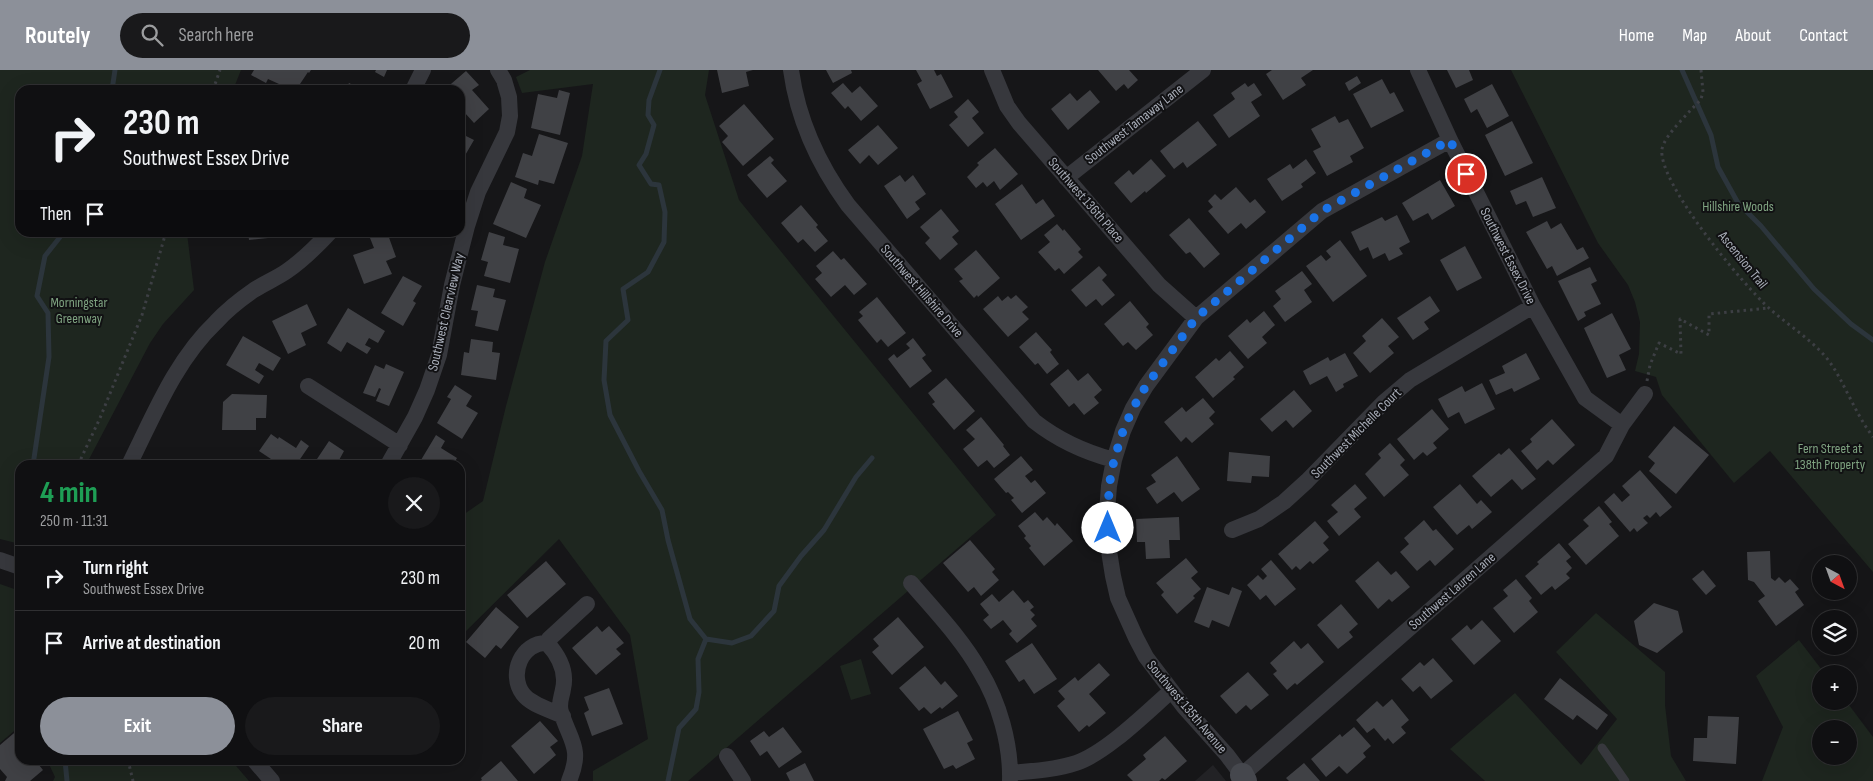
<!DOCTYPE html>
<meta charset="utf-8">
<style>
:root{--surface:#101012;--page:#19191b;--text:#f1f3f6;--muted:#9c9d9f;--line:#303032;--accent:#8c9099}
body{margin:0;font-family:"Sofia Sans Condensed",sans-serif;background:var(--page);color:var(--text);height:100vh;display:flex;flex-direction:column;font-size:19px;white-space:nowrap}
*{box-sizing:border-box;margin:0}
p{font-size:16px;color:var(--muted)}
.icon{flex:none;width:28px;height:28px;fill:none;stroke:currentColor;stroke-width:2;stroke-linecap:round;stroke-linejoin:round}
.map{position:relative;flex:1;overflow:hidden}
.sheet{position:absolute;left:15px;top:390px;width:450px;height:305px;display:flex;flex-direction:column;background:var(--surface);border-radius:15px;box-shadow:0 5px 20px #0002,0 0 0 1px var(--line)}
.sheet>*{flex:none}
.top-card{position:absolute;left:15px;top:15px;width:450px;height:152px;border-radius:15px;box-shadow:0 5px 20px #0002,0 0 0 1px var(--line);background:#101012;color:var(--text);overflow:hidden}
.needle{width:32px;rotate:139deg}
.fabs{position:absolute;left:1812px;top:485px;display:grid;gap:10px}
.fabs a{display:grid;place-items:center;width:45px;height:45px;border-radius:50%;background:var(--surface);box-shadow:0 5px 20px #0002,0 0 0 1px var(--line);font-size:25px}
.pin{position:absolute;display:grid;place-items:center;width:42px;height:42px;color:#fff;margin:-21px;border:2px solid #fff;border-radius:50%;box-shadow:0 1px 5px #0007}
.me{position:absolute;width:55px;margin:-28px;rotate:0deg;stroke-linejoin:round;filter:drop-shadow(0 0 4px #0008)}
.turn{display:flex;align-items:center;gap:18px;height:105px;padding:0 25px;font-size:22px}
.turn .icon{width:65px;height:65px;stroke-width:2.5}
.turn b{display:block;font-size:35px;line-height:42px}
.then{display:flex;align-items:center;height:48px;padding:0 25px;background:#0003;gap:10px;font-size:19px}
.round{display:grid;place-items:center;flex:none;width:52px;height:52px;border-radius:26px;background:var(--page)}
.head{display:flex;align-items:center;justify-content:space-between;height:85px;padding:0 25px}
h1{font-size:30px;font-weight:700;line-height:38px;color:#1e9e55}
.action{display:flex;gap:10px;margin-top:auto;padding:10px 25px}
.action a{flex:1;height:58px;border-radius:30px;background:var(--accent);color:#fff;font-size:20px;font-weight:700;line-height:58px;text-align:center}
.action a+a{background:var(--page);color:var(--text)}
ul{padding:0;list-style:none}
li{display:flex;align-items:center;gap:15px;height:65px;padding:0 25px;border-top:1px solid var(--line)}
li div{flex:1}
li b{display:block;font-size:19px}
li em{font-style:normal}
header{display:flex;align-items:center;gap:30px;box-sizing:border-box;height:70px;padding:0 25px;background:var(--accent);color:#fff}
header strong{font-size:24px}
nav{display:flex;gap:28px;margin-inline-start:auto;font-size:18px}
.search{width:350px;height:45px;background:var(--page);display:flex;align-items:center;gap:12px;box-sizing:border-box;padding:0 18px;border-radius:28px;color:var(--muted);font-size:19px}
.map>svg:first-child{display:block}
</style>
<header>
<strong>Routely</strong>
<div class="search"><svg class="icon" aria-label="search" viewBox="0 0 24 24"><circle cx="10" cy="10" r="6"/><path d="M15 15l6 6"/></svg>Search here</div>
<nav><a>Home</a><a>Map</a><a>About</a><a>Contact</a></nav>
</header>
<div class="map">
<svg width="1873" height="711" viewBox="0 0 1873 711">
<rect width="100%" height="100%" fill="#161618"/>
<path fill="#222225" d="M1213 695 1226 711H1195Z"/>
<path fill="#1e261f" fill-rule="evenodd" d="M0 0H241L233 20H20V162L187 163 194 220 163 254 150 273 86 395H20V474L0 469Z
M530 0H709L705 25 739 130 996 445 688 711H593V701L648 669 630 565 559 469 460 567V447L483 431 506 336 545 192 582 86 593 14 522 23 516 7Z
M1511 0H1873V502L1770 381 1734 413 1662 325 1656 307 1635 301 1639 284 1640 252 1635 232 1628 215 1598 173Z
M0 514 20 521V656L0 673Z
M1596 543 1665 602V635L1671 686 1686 711H1485L1450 679 1515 623 1581 695 1617 649 1556 582Z
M1799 570 1825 604H1821V631H1846L1873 667V711H1762L1783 657 1756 606ZM1821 659H1849V686H1821Z
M861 589 871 624 851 630 840 596Z
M47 690H231L249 711H53L55 707Z"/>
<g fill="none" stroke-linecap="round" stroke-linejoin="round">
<path stroke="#2c353c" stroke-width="5" d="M660 0 649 30 648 45 654 55 646 84 639 95 651 114 659 115 665 142 664 172 648 202 623 219 628 250 606 271 604 310 610 345 639 401 662 440 668 470 690 549 706 569 698 589 699 622 696 639 679 658 668 711
M1682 0 1711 65 1718 97 1738 133 1761 156 1814 219 1851 254 1873 270
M112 20 115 0
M33 395 49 287 48 243 37 226 45 186 64 162
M706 569 732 573 751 566 774 541 779 516 801 486 824 460 856 407 872 388
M65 690 67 711"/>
</g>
<path fill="#404145" d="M254 0H311L309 3 308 2 296 20H275L279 14 268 9 266 13 251 5Z
M376 0H387L384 7 375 2Z
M717 0H753L746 2 749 16 722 23Z
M826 0H851L852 3 833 13Z
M916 0H934L937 6 941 4 953 27 930 39 917 14 922 11Z
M1098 0H1129L1138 10 1128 19 1124 14 1116 21Z
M1272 0H1313L1301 8 1306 15 1283 30 1266 4Z
M1447 0H1469L1473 10 1456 18Z
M466 1 479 15 472 20 489 39 474 53 465 43 460 47V20H444Z
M1357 6 1361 13 1349 21 1345 13Z
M1382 9 1390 24 1394 22 1404 41 1371 58 1353 24Z
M349 13 363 20H345Z
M843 13 852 23 860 16 878 36 861 51 848 36 845 39 831 23Z
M1245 13 1248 17 1254 13 1262 25 1251 32 1260 46 1229 68 1213 45 1235 29 1231 23Z
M1492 14 1509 46 1487 58 1477 39 1471 43 1464 29Z
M559 20 570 23 560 65 531 58 538 24 557 28Z
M1090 20 1100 32 1068 60 1051 39 1070 23 1077 31Z
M968 29 979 42 972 48 984 63 968 77 949 55 958 47 954 42Z
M744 34 774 69 743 96 722 72 728 66 719 56Z
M1335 46 1339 53 1348 49 1364 78 1350 86 1353 92 1327 106 1313 81 1321 77 1311 59Z
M1198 51 1217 75 1187 98 1183 92 1174 99 1160 81Z
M1512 51 1533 93 1505 106 1485 65Z
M878 55 898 78 878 95 869 85 860 94 848 80Z
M460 63 474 70 460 94Z
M539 64 568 73 554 114 539 110 538 115 515 107 523 83 532 86Z
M995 78 1018 104 1000 120 994 111 987 117 983 112 976 118 967 107 979 95 977 93Z
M770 86 774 90 771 93 787 111 767 128 747 105Z
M1151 89 1166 106 1146 123 1145 121 1131 133 1114 113 1129 100 1133 105Z
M1306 89 1316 103 1301 114 1303 117 1282 131 1267 109 1290 94 1293 99Z
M900 105 905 112 913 105 926 124 915 132 920 139 907 149 884 116Z
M1542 107 1556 138 1533 147 1526 131 1516 135 1510 121Z
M1440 110 1455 136 1432 150 1428 143 1413 151 1402 133Z
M511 112 527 119 524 128 541 135 526 168 493 154Z
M1022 114 1036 134 1043 129 1055 146 1021 170 995 134Z
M1236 117 1250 133 1255 129 1266 142 1246 159 1241 153 1228 164 1208 141 1213 137 1208 131 1215 124 1221 130Z
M801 135 818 155 816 157 828 171 815 182 803 169 798 173 781 153Z
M941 139 959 161 952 167 958 174 940 190 925 173 930 168 920 157Z
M1397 145 1410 172 1399 178 1403 184 1389 191 1385 183 1373 189 1368 177 1360 181 1351 162 1382 147 1385 151Z
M1189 148 1220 184 1204 198 1190 182 1186 184 1169 165Z
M1547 151 1551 159 1561 153 1577 180 1583 177 1589 188 1557 206 1552 196 1547 199 1526 162Z
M1057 154 1063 161 1064 159 1081 179 1078 182 1083 187 1064 204 1059 198 1055 201 1038 182 1050 172 1044 165Z
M248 162H287V166L249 170Z
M385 162H387L396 187 386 191 392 204 364 214 353 185 374 178 370 168Z
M489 162 505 167 503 175 519 179 510 213 484 206 488 192 481 190Z
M1340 170 1367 206 1333 232 1306 196 1321 185 1326 191 1331 187 1326 181Z
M1465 176 1482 208 1457 221 1440 190Z
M976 180 1000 208 978 227 977 225 974 228 959 211 963 209 954 199Z
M833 181 841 190 844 188 867 214 854 225 845 215 831 227 815 209 822 203 816 196Z
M1099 196 1107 205 1102 210 1115 225 1102 236 1096 229 1086 237 1071 220Z
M1590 197 1597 211 1591 214 1601 234 1584 242 1586 246 1578 251 1558 211Z
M1302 201 1312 214 1304 220 1312 232 1285 252 1273 236 1281 229 1275 221Z
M403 206 422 216 413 231 416 233 403 256 381 243Z
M477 215 495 219 493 227 506 230 498 261 475 256 478 241 471 240Z
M1016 225 1028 237 1022 242 1029 249 1008 267 983 239 998 226 1002 231 1008 226 1011 229Z
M1430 226 1440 241 1424 252 1429 259 1413 270 1397 248Z
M877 227 906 263 888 277 881 269 877 273 858 250 863 246 859 242Z
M1130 231 1149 254 1146 257 1153 265 1136 280 1128 272 1123 276 1104 254Z
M307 234 317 255 301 263 306 275 288 284 272 251Z
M348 238 385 261 378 273 369 268 365 275 371 278 367 284 347 272 341 282 327 273Z
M1264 241 1275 255 1262 267 1267 273 1248 289 1228 266 1247 249 1250 253Z
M1612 243 1631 279 1619 285 1626 300 1607 308 1584 258Z
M1382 248 1399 267 1388 276 1394 283 1370 303 1353 283 1366 271 1362 266Z
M1036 262 1052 280 1050 282 1059 294 1047 304 1038 293 1035 295 1019 277Z
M243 266 281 288 273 301 259 293 255 300 264 306 259 314 226 295Z
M913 268 926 285 922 288 932 301 910 318 888 289 894 284 897 288 910 278 906 274Z
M471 269 493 272 492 282 500 283 496 310 461 305 464 282 469 283Z
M1230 281 1244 297 1233 307 1235 309 1213 328 1195 307 1216 288 1219 291Z
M1345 283 1358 306 1343 314 1344 317 1336 322 1327 306 1310 315 1303 301 1328 287 1330 291Z
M1526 283 1540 309 1514 322 1512 318 1496 325 1489 310 1505 303 1502 296Z
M386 294 404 302 389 336 376 331 381 319 379 318 375 327 363 323 375 295 384 299Z
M1068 299 1078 311 1088 303 1102 320 1094 327 1099 333 1084 345 1074 333 1069 337 1050 314Z
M946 308 975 341 954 360 932 334 935 332 928 323Z
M1482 313 1495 339 1465 354 1459 342 1448 348 1438 329 1462 316 1465 322Z
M455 315 472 326 466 336 478 343 462 369 437 353 451 329 447 327Z
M1294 320 1312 341 1293 358 1286 350 1272 362 1260 349Z
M232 324 267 325 266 348H256V360H222L223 332Z
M1203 328 1215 342 1209 348 1214 354 1192 373 1186 367 1181 372 1164 352 1182 337 1186 342Z
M1432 339 1449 359 1433 373 1437 378 1427 386 1423 382 1414 390 1397 369Z
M981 347 1004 375 1003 376 1010 385 994 398 987 390 978 397 963 379 975 369 966 360Z
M1552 349 1575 375 1553 395 1548 390 1537 400 1521 381 1532 372 1530 369Z
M1674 356 1709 385 1676 424 1649 401 1655 393 1648 387Z
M271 364 278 369 279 367 296 378 301 370 309 376 296 395H280L259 381Z
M436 365 445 371 441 378 457 388 453 395H418Z
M329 371 344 381 338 392 343 395H313Z
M1390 373 1405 390 1400 395 1409 405 1384 427 1365 404 1381 388 1378 384Z
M1509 378 1536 409 1522 420 1512 409 1491 427 1472 406 1499 383 1501 385Z
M1229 382 1270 386 1269 407 1252 406 1251 413 1227 411Z
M1021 386 1033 400 1025 406 1031 413 1035 410 1046 423 1022 443 1011 430 1014 428 1008 422 1006 423 994 409Z
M1177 386 1200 419 1182 432 1174 422 1157 434 1146 418 1156 412 1151 405Z
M172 389 182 395H168Z
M1640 400 1672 437 1660 447 1656 442 1650 448 1647 445 1643 448 1648 453 1637 462 1634 458 1630 462 1604 432 1614 423 1622 432 1630 425 1622 416Z
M1355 414 1367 428 1354 439 1361 447 1339 466 1327 451 1338 442 1331 435Z
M1460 414 1477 434 1481 430 1492 442 1472 459 1469 455 1457 465 1433 437Z
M1599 436 1612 452 1609 454 1619 466 1586 495 1568 474 1589 456 1583 450Z
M1035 442 1043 451 1047 447 1055 456 1057 453 1073 471 1044 496 1029 478 1031 476 1024 468 1026 466 1018 456Z
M1179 447 1180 470H1169L1170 488 1146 489 1145 472H1137L1136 449Z
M1424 450 1433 461 1436 459 1454 479 1435 496 1430 490 1417 501 1400 482 1409 474 1404 468Z
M1315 451 1329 467 1323 473 1329 480 1313 494 1310 491 1300 500 1296 496 1292 500 1278 484Z
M970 470 995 499 992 502 999 510 981 526 974 517 968 522 943 493Z
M1559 473 1571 487 1566 491 1572 498 1566 504 1570 508 1555 520 1552 516 1541 525 1525 506 1539 494 1537 492Z
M1770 481 1771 508 1775 511 1779 507 1785 513 1790 509 1799 519 1795 522 1804 535 1776 556 1758 531 1765 526 1754 512 1748 510 1747 482Z
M1186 488 1198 502 1191 508 1201 519 1193 526 1195 528 1177 544 1161 525 1164 522 1156 513Z
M1271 490 1296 519 1275 536 1266 525 1260 530 1247 515 1258 505 1263 510 1267 506 1261 499Z
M546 491 566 514 527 548 507 525Z
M1378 491 1391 505 1396 501 1410 517 1392 532 1389 529 1378 539 1355 511Z
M1703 500 1716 516 1706 525 1692 509Z
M1516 509 1532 528 1529 531 1538 542 1514 563 1493 538 1508 526 1503 520Z
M1207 517 1229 525 1232 517 1242 521 1229 557 1212 550 1209 558 1194 552Z
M1013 520 1024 533 1028 530 1034 537 1030 540 1035 545 1031 549 1037 556 1017 573 1009 564 1012 561 1003 550 991 559 983 550 989 545 980 534 992 524 999 532Z
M1654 533 1678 541 1683 562 1657 583 1639 575 1634 551Z
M1341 534 1358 554 1349 562 1353 567 1338 579 1317 555Z
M496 537 519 557 501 579 496 575 485 588 466 572Z
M898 547 924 577 892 605 872 582 879 576 873 569Z
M1482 550 1501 571 1474 595 1451 569 1467 555 1471 560Z
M597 556 602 562 609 556 624 573 616 579 621 584 596 605 572 578Z
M1294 571 1301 579 1308 573 1324 592 1297 615 1295 613 1287 620 1273 604 1277 601 1270 593Z
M1032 573 1057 609 1034 624 1024 609 1019 612 1005 591Z
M1433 588 1453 611 1431 629 1420 616 1413 622 1401 609 1420 592 1424 596Z
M1099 593 1110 605 1089 624 1106 643 1089 657 1087 655 1079 662 1057 636 1065 629 1058 621 1075 607 1078 611Z
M925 596 941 615 945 611 958 626 942 639 940 637 931 644 924 637 919 641 899 618Z
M1248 602 1269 625 1251 640 1246 635 1236 644 1220 626Z
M1560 608 1608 645 1597 660 1577 645 1573 650 1544 629Z
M609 618 623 654 592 666 584 643 589 640 584 627Z
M1392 629 1409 650 1401 657 1406 663 1393 674 1388 668 1385 671 1374 658 1367 663 1356 650 1377 631 1383 637Z
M958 641 973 670 967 673 975 689 956 699 953 695 944 699 923 659Z
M1708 646 1739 647 1736 694 1693 691 1694 668H1707Z
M540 651 558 671 550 677 556 685 534 704 511 676Z
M783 657 802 682 779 698 767 681 760 686 750 671 764 661 769 667Z
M1354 657 1371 676 1363 683 1366 687 1347 704 1339 696 1326 707 1311 689 1340 664 1342 667Z
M20 658V690H35L43 700 30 711H5L7 707 0 699V675Z
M1165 666 1187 691 1165 710 1162 708 1159 711H1133L1127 705 1146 689 1143 685Z
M501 691 518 711H480L482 710 481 708Z
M805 693 814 711H790L786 703Z
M1304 693 1320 711H1289L1286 708Z"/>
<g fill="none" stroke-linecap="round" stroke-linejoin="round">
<path stroke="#3d3f44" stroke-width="3" stroke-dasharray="2.5 4" stroke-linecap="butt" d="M1701 0 1703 22 1701 29C1691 41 1665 64 1662 79 1657 112 1744 216 1770 239 1788 255 1809 268 1825 286 1836 299 1842 313 1850 328 1857 342 1864 355 1873 367
M213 20 220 0
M1647 311 1650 295 1659 273 1681 284 1680 249 1709 265V244L1769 238
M78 395 100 348 142 245 166 162
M128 690 133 711"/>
<path stroke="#37383d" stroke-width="9" d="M1602 678 1625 711"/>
<path stroke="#37383d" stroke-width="16" d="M791 0C798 51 818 94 848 135L1034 351C1058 370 1084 382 1114 390
M992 0 1007 36 1019 53 1159 215 1196 248
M1418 0 1450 70 1533 236 1585 328 1622 355
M413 20 423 0
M1450 70 1322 141 1196 248 1146 316 1133 338 1123 361 1114 390 1109 416 1107 442 1108 475 1113 506 1118 528 1136 568 1146 587 1184 637 1227 685 1242 705 1606 386 1622 355 1645 324
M1066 108 1203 0
M308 316 400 375
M129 395C154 345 175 291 216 252 227 240 241 229 254 220 265 213 277 208 287 201 303 190 317 176 330 162
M388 395 415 347 427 320 439 285 452 215 467 156 478 122 507 62 510 46 509 27 504 10 498 0
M1232 460 1259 449 1284 432 1307 411 1384 332 1410 310 1533 236
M0 490 20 497
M911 513C935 541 962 569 980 601 999 632 1011 674 1010 711
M547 573 549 569 587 534
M563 646C551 640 531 635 523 624 508 604 522 572 547 573 559 586 567 602 563 619 562 627 558 633 561 642 570 671 583 678 569 711
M727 686 743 711
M254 690 272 711
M1011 703C1032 701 1055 700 1076 693 1106 683 1146 643 1171 621"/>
<path stroke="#45474d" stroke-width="24" d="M1242 705 1245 711"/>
</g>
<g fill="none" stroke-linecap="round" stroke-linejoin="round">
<path stroke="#1a73e8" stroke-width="9" stroke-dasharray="0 16.2" d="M1108 458 1109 416 1114 390 1123 361 1133 338 1146 316 1196 248 1322 141 1450 70 1466 104"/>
</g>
<g text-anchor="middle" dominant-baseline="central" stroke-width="4" stroke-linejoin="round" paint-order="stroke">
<g font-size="14" fill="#a8adb8" stroke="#111113">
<text transform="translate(1134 54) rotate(-38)">Southwest Tamaway Lane</text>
<text transform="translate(1086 130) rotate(49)">Southwest 136th Place</text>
<text transform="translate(1508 186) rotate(63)">Southwest Essex Drive</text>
<text transform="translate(1743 190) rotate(51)">Ascension Trail</text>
<text transform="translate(922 221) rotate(49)">Southwest Hillshire Drive</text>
<text transform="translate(446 242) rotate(-77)">Southwest Clearview Way</text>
<text transform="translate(1356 363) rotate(-45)">Southwest Michelle Court</text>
<text transform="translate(1452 521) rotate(-41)">Southwest Lauren Lane</text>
<text transform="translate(1187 637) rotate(50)">Southwest 135th Avenue</text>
</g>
<g font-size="14" fill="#7fa381" stroke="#111113">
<text x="1738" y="136">Hillshire Woods</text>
<text x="79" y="232">Morningstar<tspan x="79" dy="16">Greenway</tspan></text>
<text x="1830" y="378">Fern Street at<tspan x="1830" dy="16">138th Property</tspan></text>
</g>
</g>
</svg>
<div class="fabs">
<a><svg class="needle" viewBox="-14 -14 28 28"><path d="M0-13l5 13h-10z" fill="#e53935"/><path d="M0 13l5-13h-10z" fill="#9c9d9f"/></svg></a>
<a><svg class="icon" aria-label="layers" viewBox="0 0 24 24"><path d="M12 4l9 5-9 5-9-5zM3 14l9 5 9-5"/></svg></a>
<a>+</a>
<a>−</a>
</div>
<div class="pin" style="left:1466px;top:104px;background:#d93025"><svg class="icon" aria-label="arrive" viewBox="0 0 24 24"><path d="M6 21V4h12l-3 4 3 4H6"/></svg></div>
<svg class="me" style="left:1108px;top:458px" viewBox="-20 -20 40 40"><circle r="19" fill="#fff"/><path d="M0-13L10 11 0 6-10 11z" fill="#1a73e8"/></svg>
<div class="top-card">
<div class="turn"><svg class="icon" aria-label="right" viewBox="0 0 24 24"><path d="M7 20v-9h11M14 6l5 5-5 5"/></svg><div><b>230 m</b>Southwest Essex Drive</div></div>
<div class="then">Then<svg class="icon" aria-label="arrive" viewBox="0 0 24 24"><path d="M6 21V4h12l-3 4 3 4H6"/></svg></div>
</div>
<section class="sheet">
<div class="head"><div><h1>4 min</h1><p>250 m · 11:31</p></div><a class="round"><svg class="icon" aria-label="close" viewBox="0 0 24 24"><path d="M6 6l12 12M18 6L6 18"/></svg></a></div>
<ul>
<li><svg class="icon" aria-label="right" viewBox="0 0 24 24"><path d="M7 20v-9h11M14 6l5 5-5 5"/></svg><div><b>Turn right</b><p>Southwest Essex Drive</p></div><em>230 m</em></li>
<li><svg class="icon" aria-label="arrive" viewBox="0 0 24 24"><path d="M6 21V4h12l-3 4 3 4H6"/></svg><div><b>Arrive at destination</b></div><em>20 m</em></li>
</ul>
<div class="action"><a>Exit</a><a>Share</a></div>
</section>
</div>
